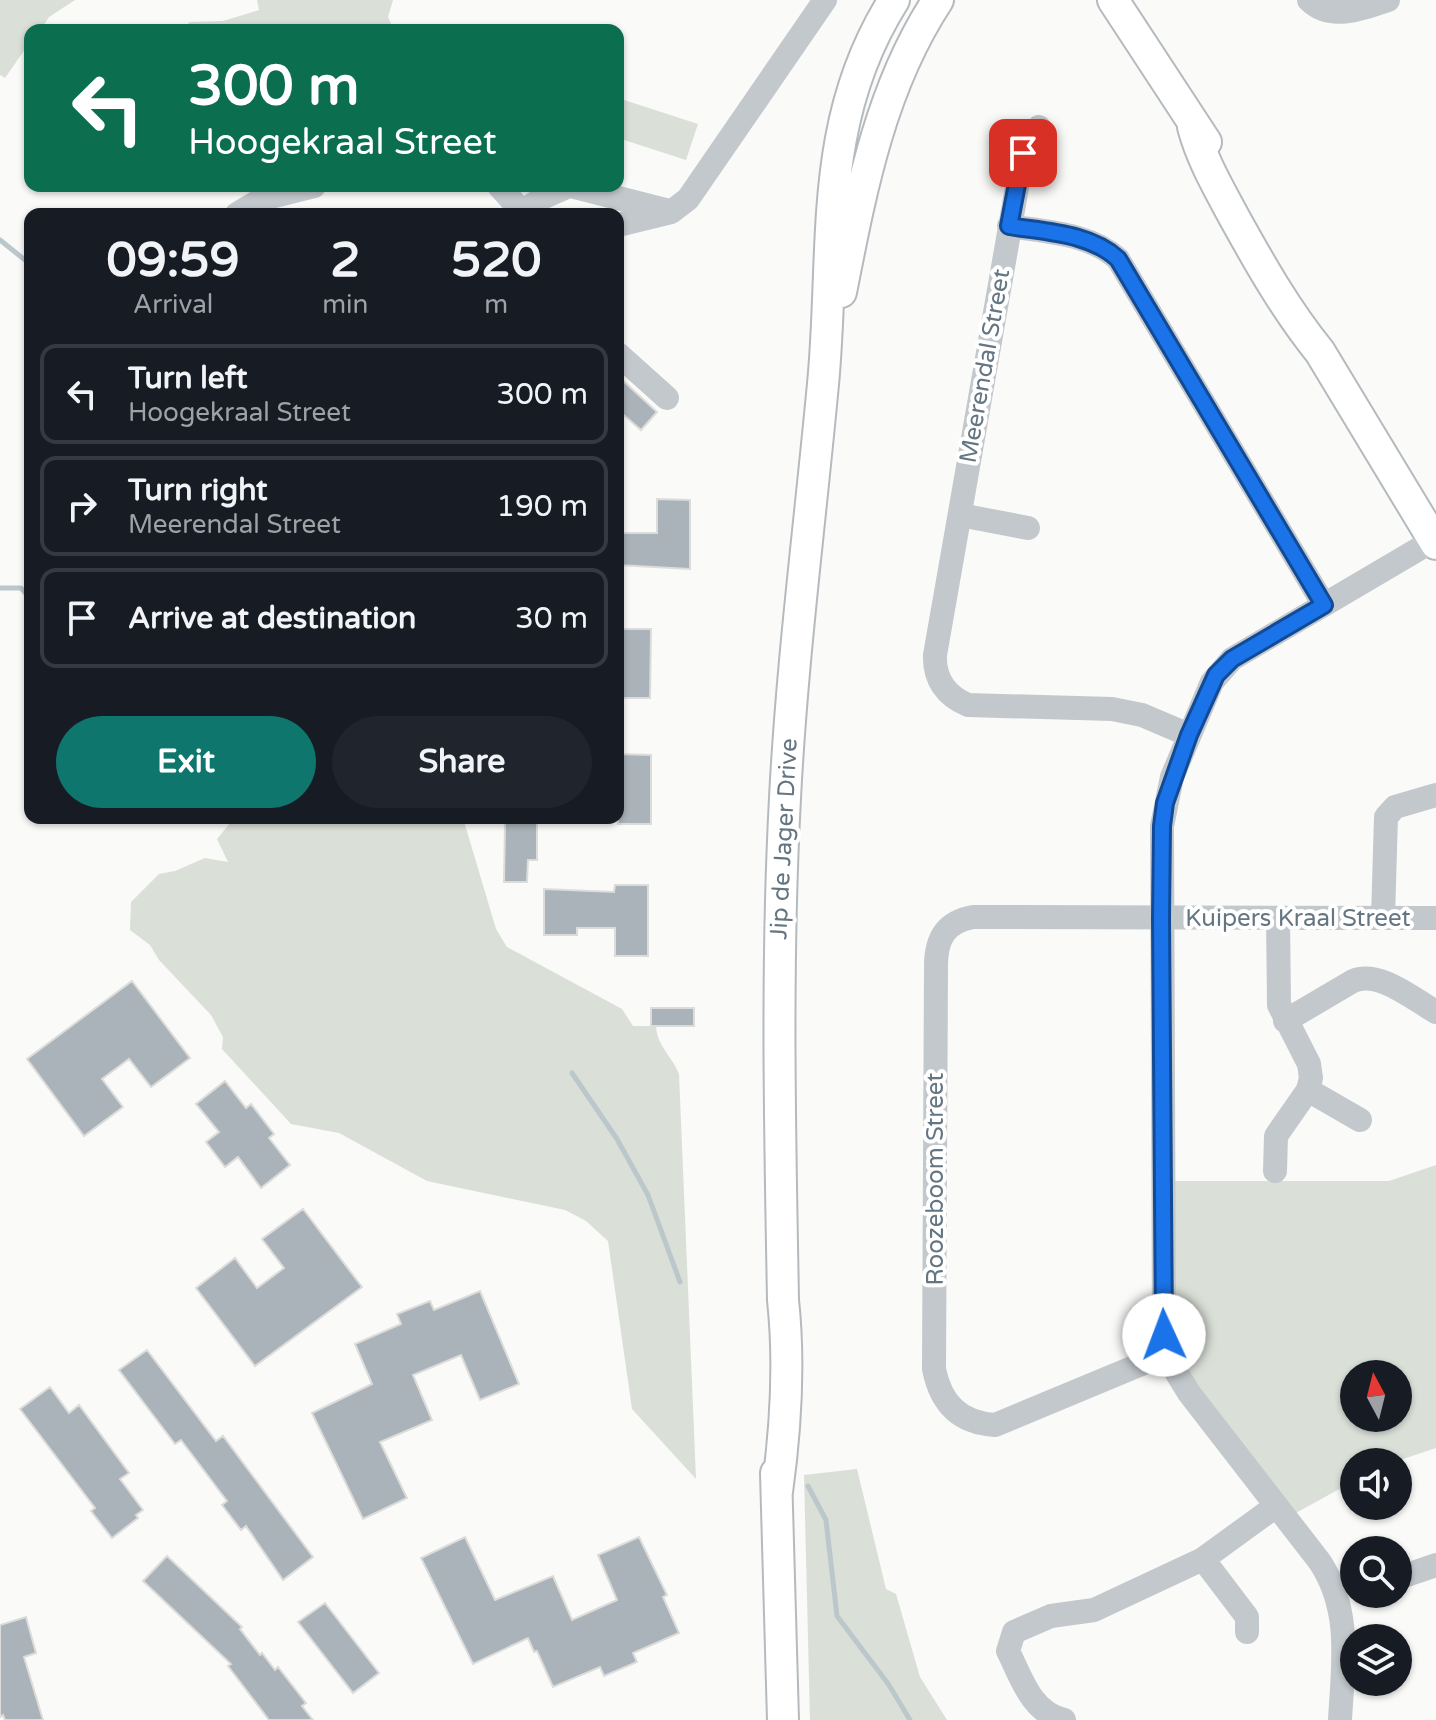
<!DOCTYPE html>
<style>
:root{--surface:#171b24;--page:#20242c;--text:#f1f3f6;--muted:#9ea1a6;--line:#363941;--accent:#0f766e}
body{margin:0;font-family:"Varela Round",sans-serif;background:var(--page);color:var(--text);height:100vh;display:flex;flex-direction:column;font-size:30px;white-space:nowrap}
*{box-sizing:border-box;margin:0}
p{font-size:26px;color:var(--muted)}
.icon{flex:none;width:44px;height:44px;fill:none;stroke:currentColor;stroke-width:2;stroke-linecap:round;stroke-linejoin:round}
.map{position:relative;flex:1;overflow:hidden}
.panel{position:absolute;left:24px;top:208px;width:600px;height:616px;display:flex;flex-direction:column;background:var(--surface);border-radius:16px;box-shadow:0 2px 6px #0004}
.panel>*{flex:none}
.top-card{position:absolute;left:24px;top:24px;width:600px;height:168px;border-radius:16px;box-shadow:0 2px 6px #0004;background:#0b6e4f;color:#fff;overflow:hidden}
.needle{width:52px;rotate:353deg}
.tools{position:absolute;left:1340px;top:1360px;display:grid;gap:16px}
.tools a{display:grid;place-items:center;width:72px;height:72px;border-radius:50%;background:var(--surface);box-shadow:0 2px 6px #0004;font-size:40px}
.pin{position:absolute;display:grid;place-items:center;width:68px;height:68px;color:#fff;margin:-34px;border-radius:16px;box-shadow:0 4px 12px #0006}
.me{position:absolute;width:88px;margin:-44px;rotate:358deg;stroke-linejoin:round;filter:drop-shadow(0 0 6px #0008)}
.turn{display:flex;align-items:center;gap:28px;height:168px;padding:0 32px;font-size:36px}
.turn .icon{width:104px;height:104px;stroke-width:2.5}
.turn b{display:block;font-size:56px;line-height:68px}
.eta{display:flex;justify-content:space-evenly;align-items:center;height:136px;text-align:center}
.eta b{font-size:48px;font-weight:700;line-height:56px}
.cta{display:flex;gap:16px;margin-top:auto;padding:16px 32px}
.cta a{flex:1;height:92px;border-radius:48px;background:var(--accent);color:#fff;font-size:32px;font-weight:700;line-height:92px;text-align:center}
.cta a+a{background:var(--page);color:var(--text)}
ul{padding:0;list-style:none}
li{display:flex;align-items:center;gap:24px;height:100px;margin:0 16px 12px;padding:0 16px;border:4px solid var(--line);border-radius:16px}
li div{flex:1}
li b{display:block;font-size:30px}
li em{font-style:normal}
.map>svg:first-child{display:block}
</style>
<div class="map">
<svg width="1436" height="1720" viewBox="0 0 1436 1720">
<rect width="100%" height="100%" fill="#fafaf8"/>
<path fill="#dadfd7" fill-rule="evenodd" d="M0 0H75L49 17 41 30H30V42L5 78 0 75Z
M257 0H393L388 17 394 30H186L189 22 223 21 259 10Z
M618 98 698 124 686 160 618 138Z
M234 818H463L496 929 507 947 622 1009 633 1026H656C657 1046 672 1056 679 1074L696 1479 632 1409 608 1241 586 1221 565 1210 427 1181 339 1133 291 1124 222 1049 223 1037 211 1015 159 960 150 945 130 930 131 902 159 874 175 871 205 858 228 862 217 839Z
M1436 1165V1448L1394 1462H1354V1481L1294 1514 1194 1385 1175 1346 1170 1181H1389ZM1354 1374H1398V1418H1354Z
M857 1469 886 1589 896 1594 920 1677 947 1720H810L804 1475Z"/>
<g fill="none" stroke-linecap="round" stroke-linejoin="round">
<path stroke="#bbc7cb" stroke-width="5" d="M0 240 30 264
M0 588H21L30 598
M572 1073 617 1139 648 1195 680 1282
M808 1486 826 1520 837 1616 889 1685 910 1720"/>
</g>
<path fill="#aab3b9" stroke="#dcdcda" stroke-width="2" d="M618 376 657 412 641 430 618 410Z
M657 499 690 500V569L618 565V533H657Z
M618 629H651L650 698H618Z
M618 754 651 755V824H618Z
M505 822H537V860H528L527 882H504Z
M615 885H648V956H615V928H577V935H544V889L614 892Z
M132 981 190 1058 151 1087 129 1059 102 1079 123 1107 84 1136 27 1059Z
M651 1008H694V1026H651Z
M225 1081 246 1108 251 1104 274 1134 269 1138 290 1165 261 1188 238 1157 225 1167 206 1142 219 1132 196 1104Z
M303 1209 362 1287 255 1366 196 1288 235 1258 257 1288 284 1268 262 1239Z
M480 1291 519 1384 480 1400 461 1355 413 1375 432 1420 380 1442 407 1498 363 1519 312 1413 372 1384 355 1344 401 1324 397 1314 430 1301 434 1310Z
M147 1350 216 1441 223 1436 313 1557 283 1580 246 1526 241 1530 222 1505 227 1501 181 1440 175 1444 119 1370Z
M50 1387 69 1413 79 1405 129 1473 120 1479 143 1510 136 1515 138 1518 112 1538 91 1511 95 1508 20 1409Z
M465 1537 495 1600 553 1576 572 1620 617 1600 598 1555 639 1537 667 1595 663 1597 679 1633 633 1653 637 1662 604 1676 600 1667 553 1687 537 1651 534 1652 528 1638 473 1664 421 1558Z
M167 1556 242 1627 240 1629 260 1655 262 1653 275 1670 278 1667 306 1703 302 1706 313 1720H269L228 1666 231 1664 143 1581Z
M325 1603 379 1673 353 1693 298 1622Z
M26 1617 36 1653 24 1657 43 1720H5L3 1715 0 1717V1625Z"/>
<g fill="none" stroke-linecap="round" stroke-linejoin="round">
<defs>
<path id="major" d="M1113 0 1206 142
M1193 127C1202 160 1218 187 1234 217 1260 264 1286 310 1320 352L1436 544
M841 292C861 191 880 88 938 0
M776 1473 783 1720
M777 1492C786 1427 790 1365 783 1300 780 1133 776 966 785 798 792 660 810 523 823 384 836 249 816 123 894 0"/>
</defs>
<use href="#major" stroke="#b5babe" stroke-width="34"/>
<path stroke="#c3c8cc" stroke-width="24" d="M1309 0C1331 22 1363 8 1388 0
M1039 127 1025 144 1023 153 935 655C934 679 946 696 968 705L1112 709 1142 715 1189 735
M499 186 524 214
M571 186 669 211
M237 214 262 199 314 186
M518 214 544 197 569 186
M618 225 671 212 688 199 825 0
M1009 226C1046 232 1089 233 1118 259L1324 605
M618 354 667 398
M960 515 1028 528
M1383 918 1386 817 1395 807 1436 795
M1285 1021 1353 981C1380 970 1413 999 1436 1012
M1308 1090 1360 1120
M1275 1171 1276 1136 1308 1090 1311 1078 1309 1064 1279 1005 1278 918
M1168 1353 995 1425C960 1423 941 1404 934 1369L936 966C936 939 945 922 973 917L1436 918
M1203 1559 1247 1617V1632
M1398 1578 1436 1565
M1064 1720C1031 1712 1022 1679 1008 1651L1014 1632 1051 1616 1094 1610 1203 1559 1276 1506
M1340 1720C1343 1664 1352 1611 1320 1562L1189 1393 1173 1367 1164 1335 1162 826 1172 777 1212 682 1232 659 1434 540"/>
<use href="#major" stroke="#fff" stroke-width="30"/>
</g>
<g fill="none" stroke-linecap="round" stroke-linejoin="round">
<defs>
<path id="route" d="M1023 153 1009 226C1046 232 1090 233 1118 259L1324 605 1232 659 1216 675 1189 735 1165 803 1162 826 1161 918 1164 1335"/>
</defs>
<use href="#route" stroke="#114b97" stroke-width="20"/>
<use href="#route" stroke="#1a73e8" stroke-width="14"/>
</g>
<g text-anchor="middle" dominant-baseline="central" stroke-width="8" stroke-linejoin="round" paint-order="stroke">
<g font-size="24" fill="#657683" stroke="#fff">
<text transform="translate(985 366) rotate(-80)">Meerendal Street</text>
<text transform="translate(784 839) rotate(-87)">Jip de Jager Drive</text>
<text x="1298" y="918">Kuipers Kraal Street</text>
<text transform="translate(935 1179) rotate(-90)">Roozeboom Street</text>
</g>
</g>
</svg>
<div class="tools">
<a><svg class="needle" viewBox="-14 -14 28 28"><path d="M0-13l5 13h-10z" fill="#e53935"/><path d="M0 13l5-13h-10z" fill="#9ea1a6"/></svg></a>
<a><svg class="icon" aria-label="sound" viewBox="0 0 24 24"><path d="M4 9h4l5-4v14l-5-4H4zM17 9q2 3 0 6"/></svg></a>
<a><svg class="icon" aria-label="search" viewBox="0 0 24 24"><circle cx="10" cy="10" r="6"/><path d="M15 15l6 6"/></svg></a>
<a><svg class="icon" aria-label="layers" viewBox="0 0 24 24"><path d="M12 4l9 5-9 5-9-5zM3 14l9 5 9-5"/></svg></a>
</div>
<div class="pin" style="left:1023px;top:153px;background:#d93025"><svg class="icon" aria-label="arrive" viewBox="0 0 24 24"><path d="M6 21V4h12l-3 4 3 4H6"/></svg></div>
<svg class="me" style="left:1164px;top:1335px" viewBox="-20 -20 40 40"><circle r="19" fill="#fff"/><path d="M0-13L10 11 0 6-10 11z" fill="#1a73e8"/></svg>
<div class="top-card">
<div class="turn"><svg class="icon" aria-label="left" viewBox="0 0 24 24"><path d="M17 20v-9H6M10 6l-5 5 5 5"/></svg><div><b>300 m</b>Hoogekraal Street</div></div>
</div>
<section class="panel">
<div class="eta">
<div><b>09:59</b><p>Arrival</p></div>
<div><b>2</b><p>min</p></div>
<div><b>520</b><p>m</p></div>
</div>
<ul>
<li><svg class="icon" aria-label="left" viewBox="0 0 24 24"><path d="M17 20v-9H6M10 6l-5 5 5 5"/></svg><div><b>Turn left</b><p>Hoogekraal Street</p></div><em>300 m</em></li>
<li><svg class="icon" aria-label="right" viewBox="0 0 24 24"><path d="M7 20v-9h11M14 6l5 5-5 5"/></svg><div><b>Turn right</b><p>Meerendal Street</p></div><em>190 m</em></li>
<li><svg class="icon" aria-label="arrive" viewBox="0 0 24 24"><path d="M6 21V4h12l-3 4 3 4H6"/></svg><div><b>Arrive at destination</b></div><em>30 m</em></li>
</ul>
<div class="cta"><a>Exit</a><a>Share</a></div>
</section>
</div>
